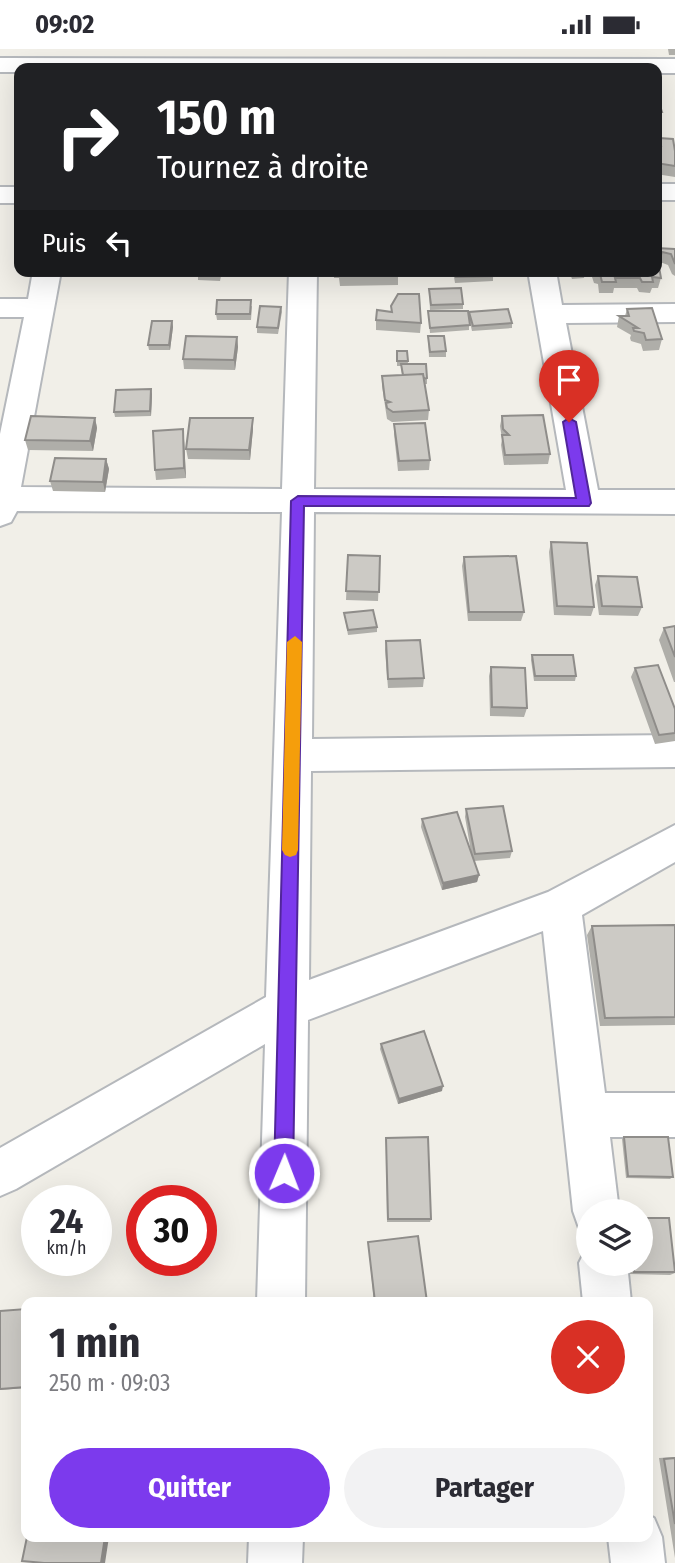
<!DOCTYPE html>
<html lang="fr">
<meta charset="utf-8">
<style>
:root{--surface:#fff;--page:#f2f2f3;--text:#2b2b33;--muted:#7c7c81;--accent:#7c3aed}
body{margin:0;font-family:"Fira Sans Condensed",sans-serif;background:var(--page);color:var(--text);height:100vh;display:flex;flex-direction:column;font-size:26px;white-space:nowrap}
*{box-sizing:border-box;margin:0}
p{font-size:23px;color:var(--muted)}
.icon{flex:none;width:38px;height:38px;fill:none;stroke:currentColor;stroke-width:2;stroke-linecap:round;stroke-linejoin:round}
.map{position:relative;flex:1;overflow:hidden}
.side{position:absolute;left:21px;top:1248px;width:632px;height:245px;display:flex;flex-direction:column;background:var(--surface);border-radius:14px;box-shadow:0 7px 28px #0002}
.side>*{flex:none}
.guide{position:absolute;left:14px;top:14px;width:648px;height:214px;border-radius:14px;box-shadow:0 7px 28px #0002;background:#202124;color:#fff;overflow:hidden}
.controls{position:absolute;left:576px;top:1150px;display:grid;gap:14px}
.controls a{display:grid;place-items:center;width:77px;height:77px;border-radius:50%;background:var(--surface);box-shadow:0 7px 28px #0002;font-size:35px}
.speed{position:absolute;left:21px;top:1136px;display:flex;gap:14px;font-size:35px;font-weight:700;text-align:center}
.speed>*{display:grid;place-content:center;width:91px;height:91px;border-radius:50%;background:var(--surface);box-shadow:0 7px 28px #0002;line-height:1}
.speed small{font-size:18px;font-weight:400}
.speed .limit{border:10px solid #d22;background:#fff;color:#111}
.pin{position:absolute;display:grid;place-items:center;width:60px;height:60px;color:#fff;margin:-72px -30px;border-radius:50% 50% 50% 0;rotate:-45deg;box-shadow:0 0 7px #0007}
.pin .icon{rotate:45deg}
.me{position:absolute;width:77px;margin:-38px;rotate:1deg;stroke-linejoin:round;filter:drop-shadow(0 0 5px #0008)}
.turn{display:flex;align-items:center;gap:24px;height:147px;padding:0 28px;font-size:32px}
.turn .icon{width:91px;height:91px;stroke-width:2.5}
.turn b{display:block;font-size:49px;line-height:60px}
.then{display:flex;align-items:center;height:66px;padding:0 28px;background:#0003;gap:14px;font-size:26px}
.round{display:grid;place-items:center;flex:none;width:74px;height:74px;border-radius:37px;background:var(--page)}
.head{display:flex;align-items:center;justify-content:space-between;height:119px;padding:0 28px}
h1{font-size:42px;font-weight:700;line-height:52px}
.action{display:flex;gap:14px;margin-top:auto;padding:14px 28px}
.action a{flex:1;height:80px;border-radius:42px;background:var(--accent);color:#fff;font-size:28px;font-weight:700;line-height:80px;text-align:center}
.action a+a{background:var(--page);color:var(--text)}
.status{display:flex;justify-content:space-between;align-items:center;height:49px;padding:0 35px;background:var(--surface);direction:ltr}
.status svg{height:19px;fill:currentColor}
.map>svg:first-child{display:block}
</style>
<div class="status"><b>09:02</b><svg viewBox="0 0 49 12"><path d="M0 12V9h3v3zM5 12V6h3v6zM10 12V3h3v9zM15 12V0h3v12zM26 1h20v11H26zM47 4h2v5h-2z"/></svg></div>
<div class="map">
<svg width="675" height="1514" viewBox="0 0 675 1514">
<rect width="100%" height="100%" fill="#f1efe8"/>
<g fill="none" stroke-linecap="round" stroke-linejoin="round">
<defs>
<path id="minor" d="M0 9 675 10V24H656V19H19V23H0Z
M656 135H675V151H656Z
M0 138H19V154H0Z
M33 222H61L21 438 282 440 289 222H317L314 440 566 441 528 222H556L562 256 675 255V273L566 274 598 441H675V465L314 463 312 690 675 686V718L311 722 309 931 548 843 675 776V813L582 866 605 1044H675V1088H610L619 1162H588V1182L579 1179 573 1162 543 882 308 971 305 1253H257L265 995 16 1140 0 1147V1099L266 948 282 463 17 462 11 473 0 477V385L24 268H0V250H28Z
M588 1196V1214H627L631 1253H583L579 1214Z
M648 1466 654 1469 662 1488 665 1514H611L608 1488H648Z
M249 1488H303L302 1514H248Z"/>
</defs>
<use href="#minor" stroke="#b5b8bc" stroke-width="4"/>
<use href="#minor" fill="#fff" fill-rule="evenodd"/>
</g>
<path fill="#afaea9" d="M668 0H675V6H669Z
M656 45 662 63 661 68H656Z
M659 89 675 102V128L656 125V97Z
M656 199 675 200V227L672 225 668 216 660 213 659 215 661 229 658 239H652L650 244 639 243 637 239H614L613 244H599L598 235 594 234 590 222H656Z
M159 222H187V224L159 225Z
M198 222H222L220 232 198 231Z
M334 222H398V236L340 237 339 229H334Z
M453 222H493V232L455 234Z
M569 222H585L584 229 572 230Z
M429 240 463 255V260L430 261Z
M252 257 251 271H217L216 265Z
M391 257 421 274 420 284 376 281V271L391 263Z
M281 258 282 263 278 285 257 284V278Z
M627 260 662 290 659 301 643 302 641 295 631 292 630 289 631 286 617 278 619 267H625Z
M428 262 469 268V263L512 274V279L472 282 469 269V281L430 284Z
M172 272 173 278 170 301H149L148 296Z
M428 287 446 302V308H429Z
M237 288 238 298 235 321 184 320 183 310Z
M397 302H407L408 315 427 329V335H425L429 361 428 371 392 373 387 370 382 337V327L402 326 401 317H397Z
M152 345 151 367 115 368 114 363Z
M502 367 550 405 548 415 504 416 501 396 502 390 500 377Z
M95 369 97 379 93 402 28 401 25 391Z
M253 369V380L250 411 188 410 186 400Z
M394 375 430 411 429 421 398 422 394 385Z
M184 390 186 429 156 431 155 421Z
M106 410 109 420 105 443 53 442 50 432Z
M551 493 594 558 591 567 554 566 549 503Z
M348 506 380 507 378 552 346 551Z
M464 508 524 563 521 572H468L462 517Z
M598 527 642 558 638 567 599 566 595 536Z
M344 564 377 578V583L348 586Z
M675 577V633H674L659 591 664 579Z
M386 592 424 629 423 638 388 639 385 601Z
M532 606 576 627 575 632H534L531 611Z
M491 618 527 659 524 668 490 667 489 627Z
M635 619 675 660V692L655 695 631 628Z
M466 760 512 802 510 809 474 812 479 826 477 833 442 841 421 778 422 770 471 803 465 768Z
M675 876V976L600 977 587 886 592 877Z
M381 995 442 1042 398 1055 380 1000Z
M624 1088 673 1128 670 1130 626 1129 622 1090Z
M386 1089 431 1170 430 1173H387Z
M368 1193 427 1253H374Z
M629 1214H640L675 1224 670 1226 630 1225Z
M26 1260V1339L0 1341V1262Z
M675 1408V1509L659 1409Z"/>
<path fill="#8f8d8a" d="M172 272 173 278 170 301 169 296Z
M237 288 238 298 235 321 234 311Z
M151 340 152 345 151 367 150 362Z
M95 369 97 379 93 402 90 392Z
M253 369V380L250 411 249 401Z
M183 380 184 390 186 429 184 419Z
M106 410 109 420 105 443 103 433Z
M479 826 477 833 442 841 443 834Z
M443 1037 442 1042 398 1055 399 1050Z
M105 1488H109L105 1514H101Z"/>
<path fill="#cccac5" stroke="#8f8d8a" stroke-width="2" d="M656 45 662 63H656Z
M659 89 673 90 675 102V117L656 114V97H661Z
M656 199 675 200V215L671 205 662 203 660 209Z
M656 212H658L661 229 652 228 653 233H642L640 229H615L616 233H602L600 225 596 224V222H656Z
M198 222H220L219 227 197 226Z
M340 222H384L340 223Z
M455 222H493L494 227 456 228Z
M572 222H585V224H573Z
M461 239 463 255 431 256 429 240Z
M398 245H419L421 274 376 271 377 261 392 263 391 257Z
M217 251H251L250 265H216Z
M260 257 281 258 278 279 257 278Z
M652 259 662 290 646 291 644 284 634 282 633 279H638L619 267H629L627 260Z
M508 260 512 274 473 277 469 263Z
M428 262H468L470 276 430 279Z
M152 272H172L169 296H148Z
M186 287 237 288 234 311 183 310Z
M428 287H444L446 302 430 303Z
M397 302H407L408 312H397Z
M401 315H426L427 329 424 330 423 325 403 326Z
M423 325 429 361 393 363 387 359 386 354 390 353 385 351 382 327Z
M151 340 150 362 114 363 116 341Z
M543 366 550 405 505 406 502 386H509L503 380 502 367Z
M31 367 95 369 90 392 25 391Z
M190 369H253L249 401 186 400Z
M425 374 430 411 399 412 394 375Z
M183 380 184 419 155 421 153 382Z
M55 409 106 410 103 433 50 432Z
M551 493 587 494 594 558 557 557Z
M348 506 380 507 379 543 346 542Z
M516 507 524 563H469L464 508Z
M598 527 637 528 642 558 602 557Z
M373 561 377 578 348 581 344 564Z
M675 577V608L664 579Z
M420 591 424 629 388 630 386 592Z
M532 606H573L576 627H535Z
M658 616 675 660V684L659 686 635 619Z
M491 618 525 619 527 659 492 658Z
M503 757 512 802 475 805 466 760Z
M457 763 479 826 443 834 422 770Z
M675 876V968L605 969 592 877Z
M424 982 443 1037 399 1050 381 995Z
M428 1088 431 1170H388L386 1089Z
M624 1088H668L673 1128 628 1127Z
M640 1169H669L675 1223H634V1214H640Z
M418 1187 427 1253H375L368 1193Z
M26 1260V1338L0 1340V1262Z
M675 1409V1475L664 1410Z
M27 1488H105L101 1514H44L22 1512Z"/>
<path fill="#7c3aed" stroke="#51269a" stroke-width="2" d="M569 369 576 373 591 454 589 457H304L293 1124 290 1131 284 1133 277 1131 274 1124 291 452 298 447 576 449 563 373Z"/>
<path fill="#f59e0b" d="M295 587 302 593 298 801 296 806 290 808 285 806 282 801 287 593Z"/>
</svg>
<div class="controls">
<a><svg class="icon" aria-label="layers" viewBox="0 0 24 24"><path d="M12 4l9 5-9 5-9-5zM3 14l9 5 9-5"/></svg></a>
</div>
<div class="speed"><div>24<small>km/h</small></div><div class="limit">30</div></div>
<div class="pin" style="left:569px;top:373px;background:#d93025"><svg class="icon" aria-label="arrive" viewBox="0 0 24 24"><path d="M6 21V4h12l-3 4 3 4H6"/></svg></div>
<svg class="me" style="left:284px;top:1124px" viewBox="-20 -20 40 40"><circle r="17" fill="#7c3aed" stroke="#fff" stroke-width="3"/><path d="M0-11L8 9 0 5-8 9z" fill="#fff"/></svg>
<div class="guide">
<div class="turn"><svg class="icon" aria-label="right" viewBox="0 0 24 24"><path d="M7 20v-9h11M14 6l5 5-5 5"/></svg><div><b>150 m</b>Tournez à droite</div></div>
<div class="then">Puis<svg class="icon" aria-label="left" viewBox="0 0 24 24"><path d="M17 20v-9H6M10 6l-5 5 5 5"/></svg></div>
</div>
<section class="side">
<div class="head"><div><h1>1 min</h1><p>250 m · 09:03</p></div><a class="round" style="background:#d93025;color:#fff"><svg class="icon" aria-label="close" viewBox="0 0 24 24"><path d="M6 6l12 12M18 6L6 18"/></svg></a></div>
<div class="action"><a>Quitter</a><a>Partager</a></div>
</section>
</div>
